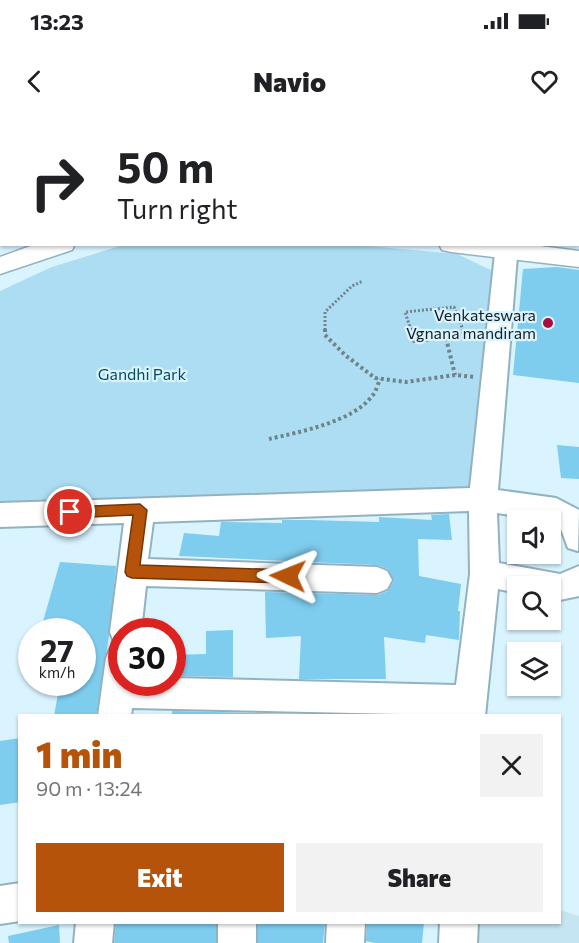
<!DOCTYPE html>
<meta charset="utf-8">
<style>
:root{--surface:#fff;--page:#f2f2f2;--text:#202124;--muted:#757577;--accent:#b45309}
body{margin:0;font-family:Commissioner,sans-serif;background:var(--page);color:var(--text);height:100vh;display:flex;flex-direction:column;font-size:22px;white-space:nowrap}
*{box-sizing:border-box;margin:0}
p{font-size:20px;color:var(--muted)}
.icon{flex:none;width:33px;height:33px;fill:none;stroke:currentColor;stroke-width:2;stroke-linecap:round;stroke-linejoin:round}
.map{position:relative;flex:1;overflow:hidden}
.drawer{position:absolute;left:18px;top:594px;width:543px;height:210px;display:flex;flex-direction:column;background:var(--surface);border-radius:0px;box-shadow:0 2px 4px #0004}
.drawer>*{flex:none}
.hud{position:absolute;left:0px;top:0px;width:579px;height:126px;box-shadow:0 2px 4px #0004;background:#fff;color:var(--text);overflow:hidden}
.fabs{position:absolute;left:507px;top:390px;display:grid;gap:12px}
.fabs a{display:grid;place-items:center;width:54px;height:54px;border-radius:0px;background:var(--surface);box-shadow:0 2px 4px #0004;font-size:30px}
.speed{position:absolute;left:18px;top:498px;display:flex;gap:12px;font-size:30px;font-weight:700;text-align:center}
.speed>*{display:grid;place-content:center;width:78px;height:78px;border-radius:50%;background:var(--surface);box-shadow:0 2px 4px #0004;line-height:1}
.speed small{font-size:15px;font-weight:400}
.speed .limit{border:9px solid #d22;background:#fff;color:#111}
.pin{position:absolute;display:grid;place-items:center;width:51px;height:51px;color:#fff;margin:-26px;border:3px solid #fff;border-radius:50%;box-shadow:0 2px 6px #0007}
.me{position:absolute;width:66px;margin:-33px;rotate:272deg;stroke-linejoin:round;filter:drop-shadow(0 0 4px #0008)}
.turn{display:flex;align-items:center;gap:21px;height:126px;padding:0 18px;font-size:27px}
.turn .icon{width:78px;height:78px;stroke-width:2.5}
.turn b{display:block;font-size:42px;line-height:51px}
.round{display:grid;place-items:center;flex:none;width:63px;height:63px;border-radius:0px;background:var(--page)}
.head{display:flex;align-items:center;justify-content:space-between;height:102px;padding:0 18px}
h1{font-size:36px;font-weight:800;line-height:45px;color:var(--accent)}
.action{display:flex;gap:12px;margin-top:auto;padding:12px 18px}
.action a{flex:1;height:69px;border-radius:0px;background:var(--accent);color:#fff;font-size:24px;font-weight:800;line-height:69px;text-align:center}
.action a+a{background:var(--page);color:var(--text)}
.status{display:flex;justify-content:space-between;align-items:center;height:42px;padding:0 30px;background:var(--surface);direction:ltr}
.status svg{height:16px;fill:currentColor}
header{display:flex;justify-content:space-between;align-items:center;height:78px;padding:0 18px;background:var(--surface);font-size:27px;font-weight:800}
.map>svg:first-child{display:block}
</style>
<div class="status"><b>13:23</b><svg viewBox="0 0 49 12"><path d="M0 12V9h3v3zM5 12V6h3v6zM10 12V3h3v9zM15 12V0h3v12zM26 1h20v11H26zM47 4h2v5h-2z"/></svg></div>
<header><svg class="icon" aria-label="back" viewBox="0 0 24 24"><path d="M15 5l-7 7 7 7"/></svg>Navio<svg class="icon" aria-label="heart" viewBox="0 0 24 24"><path d="M12 20l-8-8c-3-5 5-10 8-4 3-6 11-1 8 4z"/></svg></header>
<div class="map">
<svg width="579" height="823" viewBox="0 0 579 823">
<rect width="100%" height="100%" fill="#d9f3ff"/>
<path fill="#c6e5f3" d="M416 0H579V110L578 2Z
M560 790 579 796V823H458L459 806 478 808 479 803 560 802Z"/>
<path fill="#adddf2" d="M346 124 457 134 497 153 470 372 0 386V171L52 147 123 125Z"/>
<path fill="#7eccee" d="M557 147 579 150V263L513 255 523 149Z
M557 325 579 327V359L561 358Z
M449 394 452 420 418 419 419 456 461 464 458 491H460L459 520 426 515 425 523 384 517 386 559H299L301 516 266 518 265 472 378 475 388 471 394 461 388 449 377 445 179 436 184 413 219 416 221 402 282 403V400H309L379 402V397L432 400 431 395Z
M60 442 116 446 109 516 96 596H54L60 562H82V512H40Z
M233 510V557L172 556V535L206 534V511Z
M172 591 296 594 172 596Z
M20 618V682L0 685V621Z
M116 802H216V823H114Z
M258 802H325L323 823H258Z
M367 802H424L422 823H375L366 821Z
M59 805 60 823H9L8 816Z"/>
<g fill="none" stroke-linecap="round" stroke-linejoin="round">
<path stroke="#bbd3de" stroke-width="27" stroke-dasharray="27 14" stroke-linecap="butt" d="M578 419 579 426"/>
<defs>
<path id="minor" d="M246 0H265L245 2Z
M496 124H518L498 370 556 378 579 390 578 431 568 428 561 409 552 401 497 393 499 443 560 454 579 446V476L560 480 550 479V466H518V473L498 469 485 596 132 588 131 596H98L106 538 111 527 119 524 114 522 110 512 124 403 0 407V383L470 368ZM469 391 470 454 456 565 172 558V562H122V512H141L146 466 377 473 387 469 392 460 387 451 377 447 148 439 153 402Z
M20 763V801L0 804V766Z
M76 802H114L112 823H74Z
M218 802H256V823H218Z
M327 802H365L364 823H326Z
M440 802H478L477 823H439Z"/>
<path id="major" d="M36 124H75L72 130 0 154V137Z
M439 124H525L579 131V147L451 132 442 130Z"/>
</defs>
<use href="#minor" stroke="#93b2c0" stroke-width="4"/>
<use href="#major" stroke="#93b2c0" stroke-width="3"/>
<path stroke="#70838b" stroke-width="3" stroke-dasharray="2 2" stroke-linecap="butt" d="M325 210V192L352 166 363 161
M411 210 405 192 454 187 463 210"/>
<path stroke="#70838b" stroke-width="4" stroke-dasharray="3 3" stroke-linecap="butt" d="M325 209V215L345 235 375 258 406 262 455 255 475 257
M410 209 414 221 446 218
M446 218 455 255
M446 218 464 214 462 209
M269 319C299 312 353 302 372 276 376 272 378 264 380 259"/>
<use href="#minor" fill="#fff" fill-rule="evenodd"/>
<use href="#major" fill="#fff" fill-rule="evenodd"/>
</g>
<path fill="#b45309" stroke="#753606" stroke-width="1.5" d="M140 384 147 390 140 445 288 450 293 452 296 456 293 461 288 463 132 458 127 456 125 452 133 395 70 398 63 392 70 387Z"/>
<circle fill="#a70e3b" stroke="#d9f3ff" stroke-width="2" cx="548" cy="203" r="6"/>
<g text-anchor="middle" dominant-baseline="central" stroke-width="4.5" stroke-linejoin="round" paint-order="stroke">
<g font-size="16" fill="#121e23" stroke="#d9f3ff" text-anchor="end">
<text x="536" y="194">Venkateswara<tspan x="536" dy="18">Vgnana mandiram</tspan></text>
</g>
<g font-size="16" fill="#044b61" stroke="#d9f3ff">
<text x="142" y="253">Gandhi Park</text>
</g>
</g>
</svg>
<div class="fabs">
<a><svg class="icon" aria-label="sound" viewBox="0 0 24 24"><path d="M4 9h4l5-4v14l-5-4H4zM17 9q2 3 0 6"/></svg></a>
<a><svg class="icon" aria-label="search" viewBox="0 0 24 24"><circle cx="10" cy="10" r="6"/><path d="M15 15l6 6"/></svg></a>
<a><svg class="icon" aria-label="layers" viewBox="0 0 24 24"><path d="M12 4l9 5-9 5-9-5zM3 14l9 5 9-5"/></svg></a>
</div>
<div class="speed"><div>27<small>km/h</small></div><div class="limit">30</div></div>
<div class="pin" style="left:70px;top:392px;background:#d93025"><svg class="icon" aria-label="arrive" viewBox="0 0 24 24"><path d="M6 21V4h12l-3 4 3 4H6"/></svg></div>
<svg class="me" style="left:288px;top:456px" viewBox="-20 -20 40 40"><path d="M0-17L14 15 0 8-14 15z" fill="#b45309" stroke="#fff" stroke-width="4"/></svg>
<div class="hud">
<div class="turn"><svg class="icon" aria-label="right" viewBox="0 0 24 24"><path d="M7 20v-9h11M14 6l5 5-5 5"/></svg><div><b>50 m</b>Turn right</div></div>
</div>
<section class="drawer">
<div class="head"><div><h1>1 min</h1><p>90 m · 13:24</p></div><a class="round"><svg class="icon" aria-label="close" viewBox="0 0 24 24"><path d="M6 6l12 12M18 6L6 18"/></svg></a></div>
<div class="action"><a>Exit</a><a>Share</a></div>
</section>
</div>
